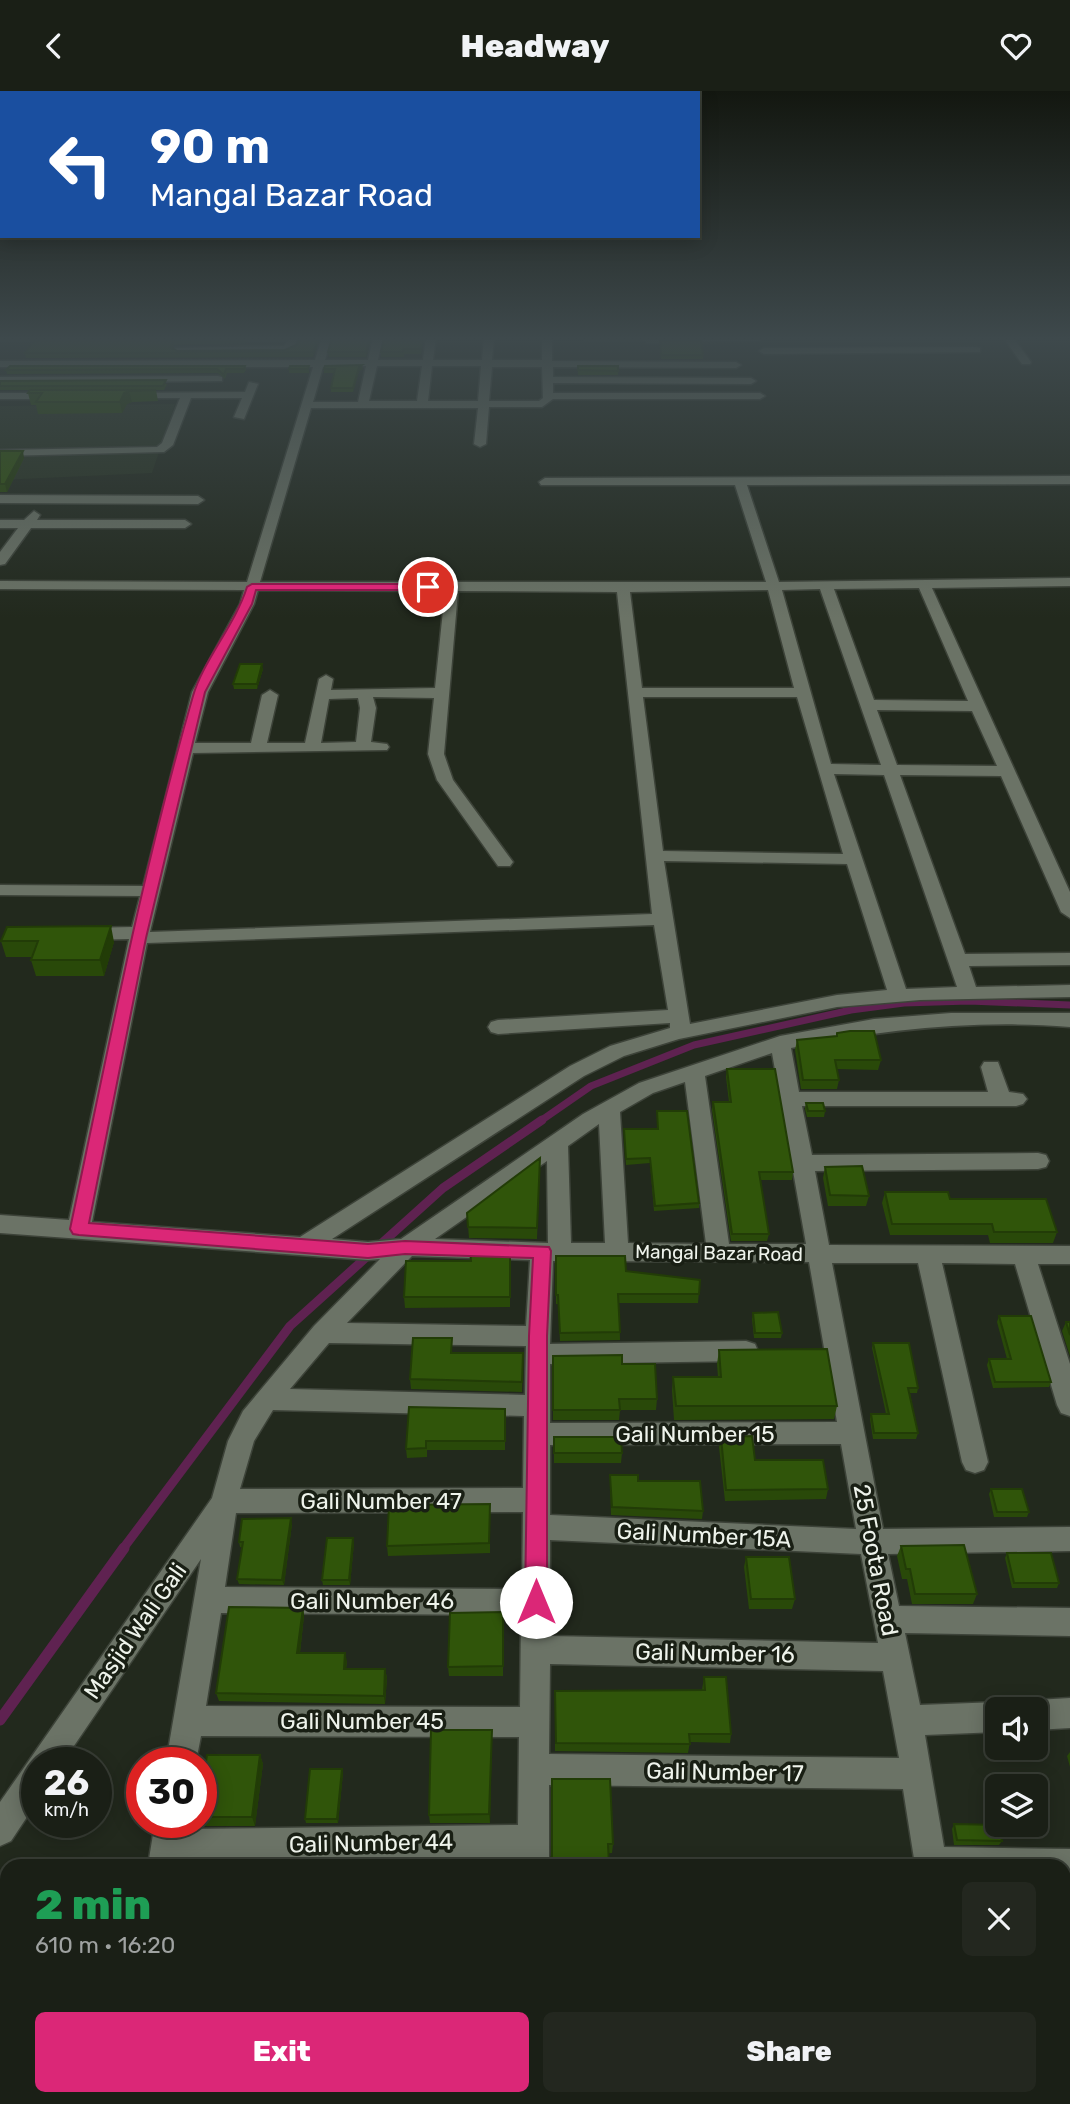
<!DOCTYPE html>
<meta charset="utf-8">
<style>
:root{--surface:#1a1f16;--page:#23271f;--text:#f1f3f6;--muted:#9fa2a1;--line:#383d35;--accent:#db2777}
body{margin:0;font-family:Rubik,sans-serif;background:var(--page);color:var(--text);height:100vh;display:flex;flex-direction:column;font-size:26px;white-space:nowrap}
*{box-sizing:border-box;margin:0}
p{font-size:23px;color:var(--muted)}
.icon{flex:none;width:38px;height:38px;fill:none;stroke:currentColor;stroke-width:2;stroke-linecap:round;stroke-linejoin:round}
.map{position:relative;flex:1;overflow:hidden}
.sheet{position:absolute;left:0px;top:1768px;width:1071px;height:247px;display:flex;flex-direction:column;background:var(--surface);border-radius:21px 21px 0 0;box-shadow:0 4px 18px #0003,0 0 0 2px var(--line)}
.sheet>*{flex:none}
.banner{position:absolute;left:0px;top:0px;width:700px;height:147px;box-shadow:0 4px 18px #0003,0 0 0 2px var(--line);background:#1a4fa0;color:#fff;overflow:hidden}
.tools{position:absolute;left:985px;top:1606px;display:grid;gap:14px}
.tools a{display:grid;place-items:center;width:63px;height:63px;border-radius:10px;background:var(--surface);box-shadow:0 4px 18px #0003,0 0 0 2px var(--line);font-size:35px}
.speed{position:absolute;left:21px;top:1656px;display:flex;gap:14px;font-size:35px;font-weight:700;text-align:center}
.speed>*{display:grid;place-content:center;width:91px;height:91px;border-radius:50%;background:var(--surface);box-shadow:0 4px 18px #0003,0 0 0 2px var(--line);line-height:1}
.speed small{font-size:18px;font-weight:400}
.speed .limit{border:10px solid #d22;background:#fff;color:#111}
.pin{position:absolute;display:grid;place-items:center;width:60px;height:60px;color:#fff;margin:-30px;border:4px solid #fff;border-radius:50%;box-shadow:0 2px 7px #0007}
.me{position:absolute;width:77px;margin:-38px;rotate:0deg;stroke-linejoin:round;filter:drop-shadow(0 0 5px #0008)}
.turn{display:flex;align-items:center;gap:24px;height:147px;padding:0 35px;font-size:32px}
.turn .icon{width:91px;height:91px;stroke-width:2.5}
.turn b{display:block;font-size:49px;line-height:60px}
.round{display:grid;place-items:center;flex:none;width:74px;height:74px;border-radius:10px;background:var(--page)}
.headline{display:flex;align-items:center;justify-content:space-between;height:119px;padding:0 35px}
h1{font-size:42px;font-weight:800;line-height:52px;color:#1e9e55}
.button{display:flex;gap:14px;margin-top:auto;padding:14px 35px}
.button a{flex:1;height:80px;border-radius:10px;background:var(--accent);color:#fff;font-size:28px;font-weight:800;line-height:80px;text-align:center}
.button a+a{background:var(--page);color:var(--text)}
header{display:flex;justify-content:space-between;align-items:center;height:91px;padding:0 35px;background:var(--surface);font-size:32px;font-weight:800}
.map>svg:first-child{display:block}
</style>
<header><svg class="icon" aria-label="back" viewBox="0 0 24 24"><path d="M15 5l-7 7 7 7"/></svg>Headway<svg class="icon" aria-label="heart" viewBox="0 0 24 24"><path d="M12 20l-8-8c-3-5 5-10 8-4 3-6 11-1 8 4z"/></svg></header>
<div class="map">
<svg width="1070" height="2013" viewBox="0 0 1070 2013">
<rect width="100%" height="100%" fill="#22291d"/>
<path fill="#283321" d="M175 313 152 382 0 389V315Z"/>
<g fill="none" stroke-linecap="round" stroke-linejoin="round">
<path stroke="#5f2251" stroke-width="7" d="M539 1031 591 995 694 954 851 919 904 912 969 910 1070 914"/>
<path stroke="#5f2251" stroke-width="9" d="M122 1459 290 1235 443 1097 542 1029"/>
<path stroke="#5f2251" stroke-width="11" d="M0 1629 124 1457"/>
<defs>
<path id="minor" d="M0 246H299L295 257 286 261 178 262 174 261V257L284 255 288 249H0Z
M322 246H332L325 269H368L373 246H383L378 269H423L426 246H436L433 269H482L484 246H494L492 269H542V246H552V270L736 271 741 274 736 277 553 276V286L751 287 756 290 751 293 553 292V302H760L765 305 760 308H553L542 316H489L486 353 480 356 474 353 478 317H311L260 491H766L735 394H541L539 391 545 387 1070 385V393L747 394 779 491 1070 487V495L932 497 1070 801V827L1061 821 1001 685 900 684 965 863 1070 862V874L969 875 976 896 1070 894V906L920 909 837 916 679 948 624 965 584 985 332 1148 368 1151 401 1148 583 1023 639 992 780 945 874 928 951 922H1070V936C977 928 882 939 791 957L799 1001H988L981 976 984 971H998L1009 1001 1023 1003 1027 1008 1023 1013 1016 1015H802L812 1064 1038 1062 1046 1064 1049 1070 1046 1076 1038 1078 815 1080 829 1154 1070 1155V1173H1038L1070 1273V1325L1061 1322 1057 1314 1015 1173 942 1172 988 1371 984 1379 975 1382 966 1379 962 1371 918 1172H832L883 1438 1070 1436V1460L888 1463 899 1515 1070 1517V1545L905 1542 920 1614 998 1611 1010 1619H998V1641L925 1644 944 1756 1070 1758V1790H1064V1774H915L903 1698 549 1694V1774H517V1766L181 1770 180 1774H148L155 1731H187L186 1738 518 1734 519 1646 201 1645 196 1671H166L201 1468 63 1671H37V1711L11 1750 0 1755V1711L212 1407 228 1350 243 1320 314 1235 380 1168 368 1169 0 1142V1124L69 1129 129 848 86 849 77 843 86 837 132 836 140 805 0 804V794L143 795 192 601 240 513 244 499 0 498V490L247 491 313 276H0V270L315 269ZM366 275 358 311H313L323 276ZM377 275H422L417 310H369ZM432 275H481L478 310H428ZM492 276H542L543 307 539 310H489ZM919 497 968 610 874 609 834 498ZM820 498 881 674 831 673 782 499ZM258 499 445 500 435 597 331 599 333 588 326 584 319 588 305 652H267L278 604 270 599 262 604 251 652H195L208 601 254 513ZM768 499 794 597H642L630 501ZM458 500 617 501 652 823 150 841 193 662 387 659 389 656 387 653 371 651 376 617 373 606 434 607 428 663 437 689 498 775H510L513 771 453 689 444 663ZM643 606H797L843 763 663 760ZM358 607 360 617 356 651 321 652 329 608ZM877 619 972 620 997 675 897 674ZM834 683 884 684 957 896 906 898ZM664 770 847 773 887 899 837 904 690 933ZM654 834 668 919 498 929 491 931 488 936 491 941 498 943 670 932V937L610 955 570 975 300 1146 92 1131 147 852ZM772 962 806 1153H729L705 985ZM685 991 706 1153 628 1152 620 1021 653 1002ZM599 1033 605 1152H571L568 1055ZM547 1070 548 1152 435 1148ZM412 1165 530 1169 526 1235 347 1232ZM553 1170 809 1171 837 1331 550 1332V1273L746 1270 755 1267 758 1260 755 1253 746 1250 550 1253ZM329 1252 526 1255 525 1304 290 1298ZM273 1319 524 1325 523 1397 240 1398 254 1350ZM841 1353 856 1438 550 1424V1354ZM523 1421 522 1498 225 1496 236 1422ZM550 1449 861 1463 878 1552 550 1545ZM221 1522 521 1524 520 1616 206 1615ZM550 1573 883 1580 899 1667 549 1663Z
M580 246H763L764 247 759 250 647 252 642 249H585Z
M1003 246H1013L1031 271 1030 273H1022Z
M976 256 980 257V261L764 263 759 260 764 257Z
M218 285 222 286V290L0 292V286Z
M249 291 258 293 244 328 234 326 242 307H191L173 354 164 361 0 365V359L157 356 162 352 180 307H128L124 306V302L245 301Z
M0 302H57L62 305 57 308H0Z
M0 404 198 405 204 409 198 413 0 412Z
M34 420 40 424 37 429H185L191 433 185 437H31L5 473 0 474V461L18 437H0V429H24Z
M1070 1607V1637L1036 1639V1619H1023L1025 1613 1036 1609Z
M1064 1921H1070V1955H1064Z
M105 2007H141L140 2013H104Z
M519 2007H555V2013H519Z
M946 2007H982L983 2013H947Z"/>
</defs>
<use href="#minor" stroke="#3d4339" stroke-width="3"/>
<use href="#minor" fill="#6b7366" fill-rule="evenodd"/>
</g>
<path fill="#294909" d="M321 246 313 266 26 267 25 262 36 247H246V252L174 254 173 257 177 260 285 259 296 254 299 248Z
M372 246 366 266H329L328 261Z
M424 246 421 263H404V266H381V261Z
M660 254 703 264V268H661Z
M245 275 246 279 244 282H227L225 288 218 282 7 283 6 279Z
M309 275V282H289V278Z
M578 275 618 280V284H578Z
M324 278H363L359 280 353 301H331V297L335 282H324Z
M0 290 167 293 164 299H156L158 310 132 311 127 313 122 322 38 323 36 314H31L28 302 107 299H0Z
M0 360 24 367 7 401H0Z
M263 578 257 598H234L233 593Z
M1 850 114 851 104 885H36L31 869 33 866H6Z
M837 942 881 969 878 979 837 978 839 989 837 998H801L795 959 797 949 836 945Z
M727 978 793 1081 792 1089H760L769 1143 767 1150H731L712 1019 713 1011H729L726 986Z
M806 1012 825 1020 824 1026H807L805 1018Z
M657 1020 699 1112V1117L654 1120 650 1072 626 1074 624 1038H657Z
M540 1067 537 1148 469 1147 467 1122Z
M825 1076 869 1105 866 1115H828L823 1087Z
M885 1101 950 1108 1057 1141 1053 1152H990L988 1144H890L882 1112Z
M510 1160V1216L405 1217 404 1206 471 1170Z
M556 1165 626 1180 700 1189 698 1212H619L620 1249 560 1250 558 1213H556Z
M753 1222 782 1242 781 1247H754L752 1228Z
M999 1225 1051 1291 1049 1296 993 1297 987 1274 989 1268H1007L997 1231Z
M1066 1231H1070V1265L1062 1240Z
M873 1252 918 1297 917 1302H910L918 1342 916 1348H873L870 1328 871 1323H886L872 1257Z
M719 1259 837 1315 834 1328 674 1329 672 1300 673 1286H718L717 1273Z
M453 1262H523L522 1301 411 1298 410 1288Z
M553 1265 622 1273 657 1308 656 1319H620L619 1329H553Z
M505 1318V1359H427V1366L407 1367 406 1358Z
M554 1346 622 1362 621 1372H554Z
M721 1346 755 1369 828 1398 826 1408 725 1410 719 1356Z
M610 1384 638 1390 703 1420 702 1428 611 1424Z
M991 1398 1029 1421 1027 1426H994L989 1403Z
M490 1413V1462L388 1465 387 1455Z
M292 1433 284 1494 239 1493 237 1488 242 1456H240L239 1451Z
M354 1452 350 1494H323L322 1489Z
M901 1455 977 1503 973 1513H912L907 1488H902L897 1465Z
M1007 1462 1059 1492 1057 1497H1012L1005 1467Z
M746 1466 795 1508 792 1518H749L744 1476Z
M303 1517 304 1525 300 1562 347 1570 346 1578H385L387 1587 385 1613 219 1610 216 1602Z
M503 1521V1585H449L448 1576Z
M704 1586 731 1643 730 1652 690 1651 688 1662 555 1660V1600L702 1599Z
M492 1639 490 1732H430L429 1724Z
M1070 1661V1676L1067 1665Z
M260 1664 263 1673 255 1735H201L199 1731H201V1702Z
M342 1678 343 1682 338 1732H306L305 1728Z
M552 1688 613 1753 612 1762 552 1766Z
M954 1733 1002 1750 999 1754H954L952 1738Z
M0 1801H7V1915H0Z
M0 1998 70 2007 69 2013H1Z
M855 2007H919L920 2013H856Z"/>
<path fill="#223c07" d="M319 246H321L313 266V261Z
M370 246H372L366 266V261Z
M362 274 363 278 359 280 353 301V297L359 276Z
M129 300 132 311 127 313 122 322 120 311 124 302Z
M23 360 24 367 7 401 5 393Z
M262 573 263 578 257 598V593Z
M111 835 114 851 104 885 100 869Z
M291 1427 292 1433 284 1494 282 1489Z
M353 1447 354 1452 350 1494 349 1489Z
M303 1517 304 1525 299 1570 297 1562Z
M345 1562 347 1570 345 1587 344 1578Z
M385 1578 387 1587 385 1613 384 1605Z
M492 1639V1649L490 1732 489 1723Z
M260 1664 263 1673 255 1735 252 1726Z
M342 1678 343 1682 338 1732 337 1728Z
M64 2007H70L69 2013H67L63 2009Z
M307 2007H311L310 2013H307Z"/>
<path fill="#30550a" stroke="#223c07" stroke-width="2" d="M300 246H319L313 261 25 262 36 247H246L173 249 171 256 177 260 285 259 296 254Z
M332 246H370L366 261H328Z
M384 246H423L421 258H404L403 261H381Z
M660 250H701L703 264H661Z
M362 274 359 276 353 297H331L335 278H324L325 275Z
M10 275H245L244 278H226L224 284 217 278 6 279Z
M290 275H309L308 278H289Z
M578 275H618V280L578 279Z
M166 289 163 295H0V290Z
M30 299H156L129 300 124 302 120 311H36L42 302H28Z
M0 360H23L5 393H0Z
M240 573H262L257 593H233Z
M111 835 100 869H31L38 850H1L7 836Z
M850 940H874L881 969H835L839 989H803L797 949 837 945V942Z
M727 978H775L793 1081H759L769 1143H732L713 1011H731Z
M806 1012H823L825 1020H808Z
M657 1020H687L699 1112 655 1115 650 1067 626 1068 624 1038H658Z
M540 1067 537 1137 468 1136 467 1122Z
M862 1075 869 1105 830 1104 825 1076Z
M885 1101H948L950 1108H1046L1057 1141H994L992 1133H892Z
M470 1159 510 1160V1206H404L406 1170H471Z
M556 1165H625L626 1180 700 1189 699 1203H618L620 1241 560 1242 558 1204H556Z
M778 1221 782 1242H755L753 1222Z
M999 1225H1031L1051 1291H995L989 1268H1011Z
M1066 1231H1070V1244Z
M413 1247H452L451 1262H523L522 1291 410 1288Z
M873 1252H909L918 1297H908L918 1342H874L871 1323H889Z
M827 1258 837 1315H676L673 1286H721L719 1259Z
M622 1264V1273H655L657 1308H619L620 1319H553V1265Z
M409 1316 505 1318V1350H426V1357L406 1358Z
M752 1345 755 1369H823L828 1398 726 1399 721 1346Z
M554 1346H621L622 1362H554Z
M610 1384H638V1390H700L703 1420 612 1416Z
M991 1398H1022L1029 1421H997Z
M490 1413 489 1452 387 1455 389 1414Z
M291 1427 282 1489 237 1488 243 1451H239L242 1428Z
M327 1447H353L349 1489H322Z
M964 1454 977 1503H915L910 1478H906L901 1455Z
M1007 1462H1051L1059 1492H1014Z
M746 1466H789L795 1508H751Z
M229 1516 303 1517 297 1562H345L344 1578H385L384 1605 216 1602Z
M503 1521V1575L448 1576 450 1522Z
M704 1586H726L731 1643H689L690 1653 556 1652 555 1600 705 1599Z
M431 1639H492L489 1723 429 1724Z
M207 1664H260L252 1726H201V1702Z
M310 1678H342L337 1728H305Z
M552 1688H610L613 1753H608L609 1774H548V1768L552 1766Z
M954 1733 998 1734 1002 1750 957 1749Z
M274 1767 273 1774H242L243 1768Z
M0 1801H7V1908L0 1907Z
M7 1972V2007H64L63 2009 0 2010V1998L5 1973Z
M260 2007H307V2013H259Z
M564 2007H625V2013H564Z
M859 2007H919L920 2013H860Z"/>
<linearGradient id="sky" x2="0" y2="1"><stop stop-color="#131710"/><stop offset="0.47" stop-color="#3e494c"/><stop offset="1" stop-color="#3e494c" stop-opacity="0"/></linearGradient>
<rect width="1070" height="527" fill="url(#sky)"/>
<path fill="#db2777" stroke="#8e194d" stroke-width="2" d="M252 493H428L433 496 428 499H256L252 513 205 601 146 847 89 1132 368 1153 405 1150 549 1156 551 1160 547 1245V1511L544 1518 536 1521 529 1518 525 1511 529 1245 533 1167 405 1163 368 1167 79 1144 73 1143 70 1138C108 960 142 780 193 605 203 570 235 534 247 496Z"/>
<g text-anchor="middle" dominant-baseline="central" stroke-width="7" stroke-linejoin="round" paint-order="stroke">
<g font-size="19" fill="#eef3eb" stroke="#191f14">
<text transform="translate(719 1162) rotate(1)">Mangal Bazar Road</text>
</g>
<g font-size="23" fill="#eef3eb" stroke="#191f14">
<text x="695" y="1343">Gali Number 15</text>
<text x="381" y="1410">Gali Number 47</text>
<text transform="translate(704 1444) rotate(3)">Gali Number 15A</text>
<text transform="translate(876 1469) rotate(79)">25 Foota Road</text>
<text x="372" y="1510">Gali Number 46</text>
<text transform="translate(135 1540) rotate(-55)">Masjid Wali Gali</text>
<text transform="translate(715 1562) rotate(1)">Gali Number 16</text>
<text x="362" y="1630">Gali Number 45</text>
<text transform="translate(725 1681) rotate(1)">Gali Number 17</text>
<text transform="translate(371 1752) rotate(-1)">Gali Number 44</text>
</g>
</g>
</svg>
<div class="tools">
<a><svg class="icon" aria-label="sound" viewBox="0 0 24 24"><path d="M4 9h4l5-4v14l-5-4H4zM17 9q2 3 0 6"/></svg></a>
<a><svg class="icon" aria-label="layers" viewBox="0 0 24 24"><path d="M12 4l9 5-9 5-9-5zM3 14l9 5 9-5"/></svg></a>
</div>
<div class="speed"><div>26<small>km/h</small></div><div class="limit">30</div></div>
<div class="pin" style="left:428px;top:496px;background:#d93025"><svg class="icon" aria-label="arrive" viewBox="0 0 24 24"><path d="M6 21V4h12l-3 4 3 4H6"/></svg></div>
<svg class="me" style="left:536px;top:1511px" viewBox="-20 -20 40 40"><circle r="19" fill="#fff"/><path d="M0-13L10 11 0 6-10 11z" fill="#db2777"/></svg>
<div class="banner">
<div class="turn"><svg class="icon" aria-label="left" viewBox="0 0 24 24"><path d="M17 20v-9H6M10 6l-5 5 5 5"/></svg><div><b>90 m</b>Mangal Bazar Road</div></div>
</div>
<section class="sheet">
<div class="headline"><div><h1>2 min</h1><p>610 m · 16:20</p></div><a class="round"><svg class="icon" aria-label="close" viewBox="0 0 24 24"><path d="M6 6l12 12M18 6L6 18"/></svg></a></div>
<div class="button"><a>Exit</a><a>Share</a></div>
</section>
</div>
